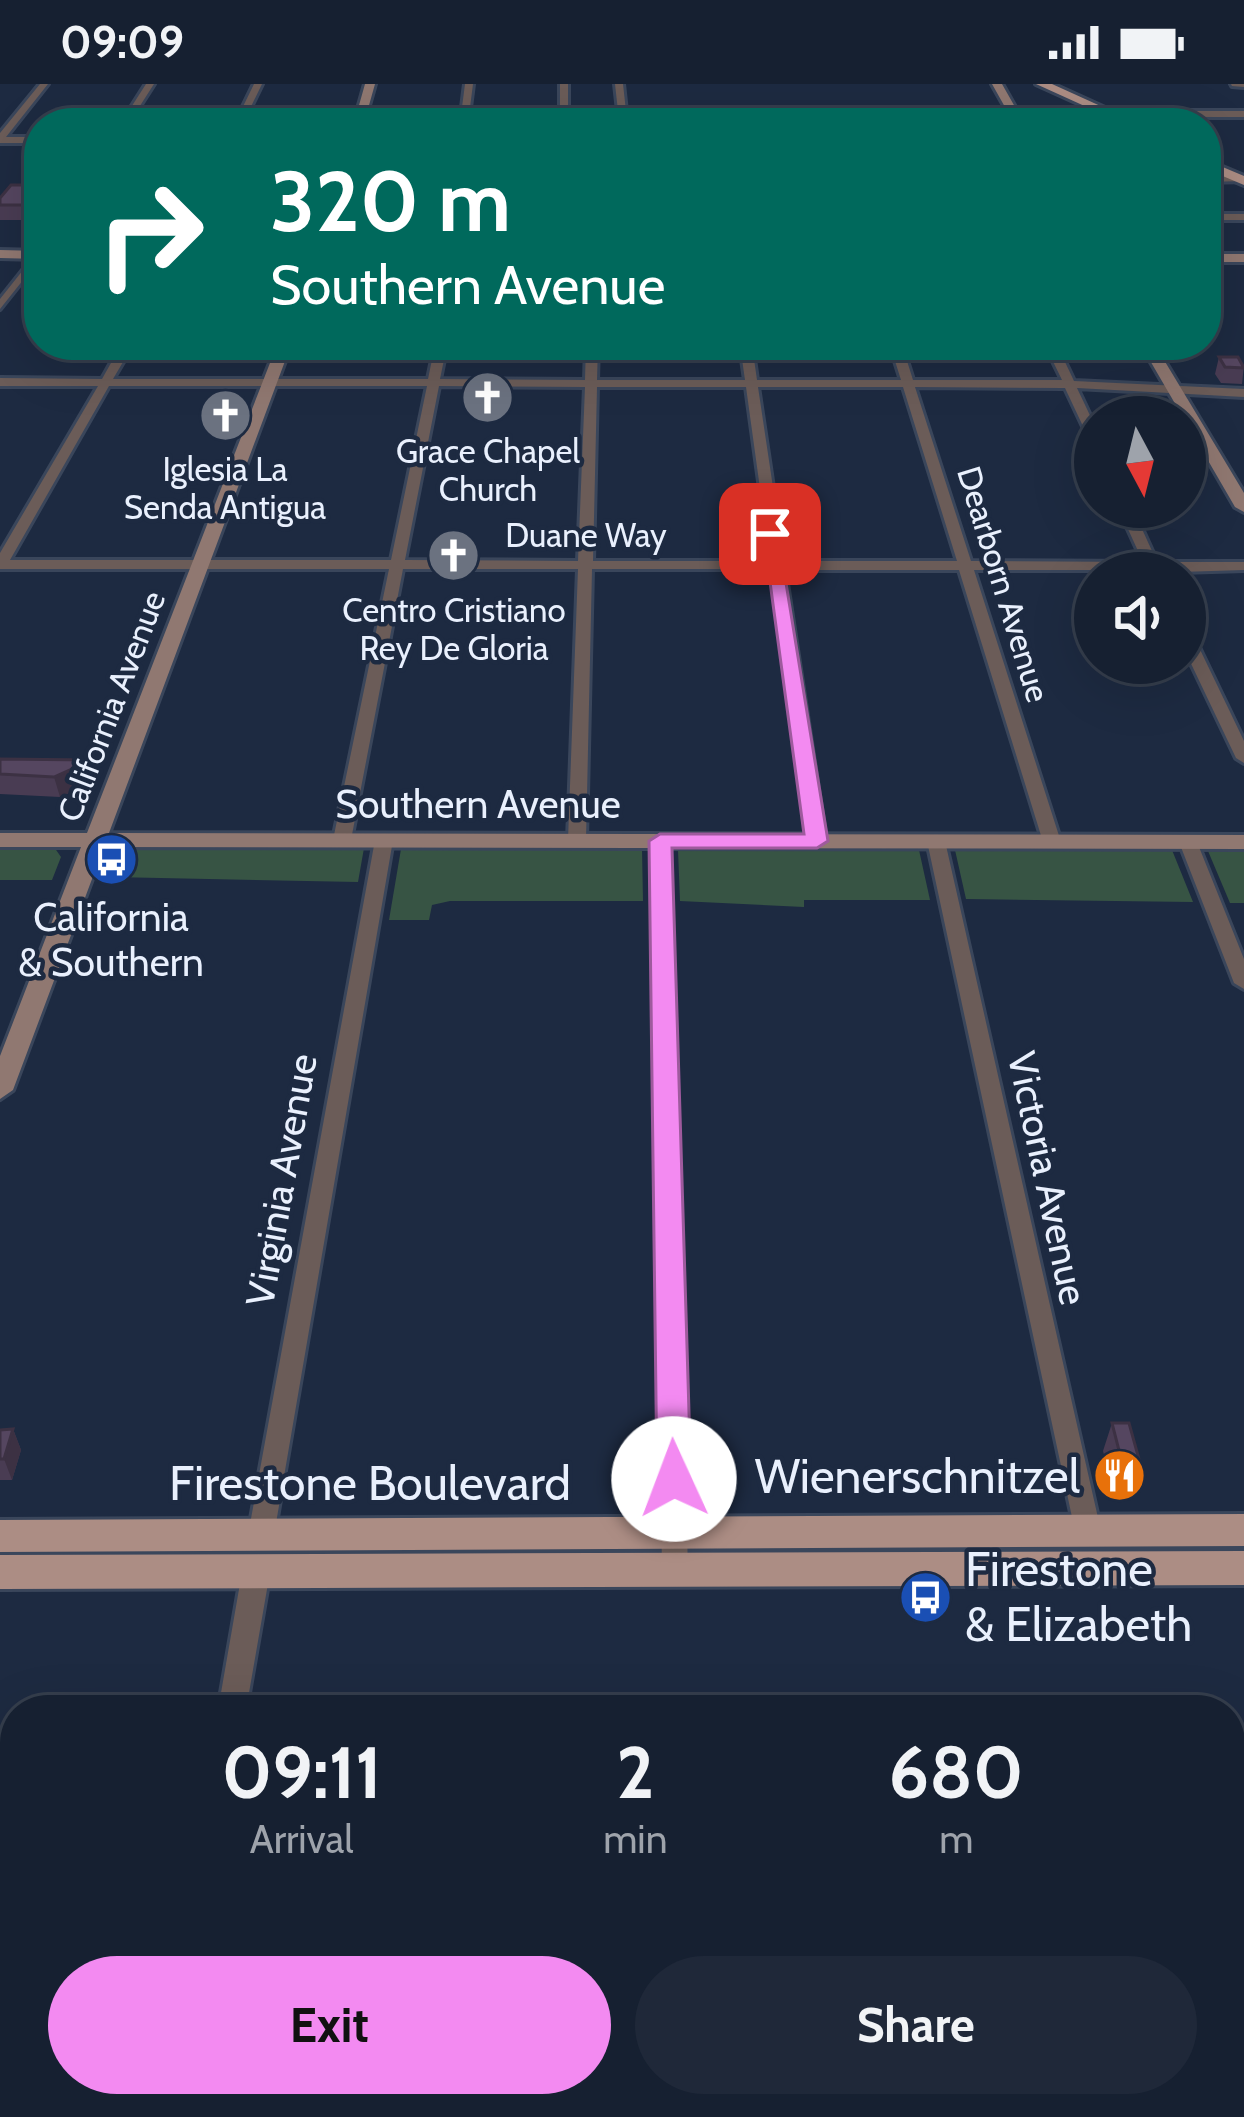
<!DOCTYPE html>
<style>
:root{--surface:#162031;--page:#1f2839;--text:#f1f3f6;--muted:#9ea3ab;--line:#353e4d;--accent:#f38af1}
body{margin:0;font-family:Cabin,sans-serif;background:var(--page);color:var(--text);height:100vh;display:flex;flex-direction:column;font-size:45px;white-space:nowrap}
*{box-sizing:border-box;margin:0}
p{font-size:39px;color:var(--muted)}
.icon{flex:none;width:66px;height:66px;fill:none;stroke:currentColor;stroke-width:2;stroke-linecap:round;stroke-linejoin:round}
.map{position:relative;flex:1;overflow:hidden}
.panel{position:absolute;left:0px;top:1611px;width:1245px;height:423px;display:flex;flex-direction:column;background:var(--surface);border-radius:48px 48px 0 0;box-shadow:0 12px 48px #0002,0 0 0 3px var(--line)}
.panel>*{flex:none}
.banner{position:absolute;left:24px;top:24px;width:1197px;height:252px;border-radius:48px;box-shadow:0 12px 48px #0002,0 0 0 3px var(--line);background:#00695c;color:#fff;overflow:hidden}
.needle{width:78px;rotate:173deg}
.buttons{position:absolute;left:1074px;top:312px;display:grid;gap:24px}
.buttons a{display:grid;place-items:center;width:132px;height:132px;border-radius:50%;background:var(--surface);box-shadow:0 12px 48px #0002,0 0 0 3px var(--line);font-size:60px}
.pin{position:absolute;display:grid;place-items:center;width:102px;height:102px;color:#fff;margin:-51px;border-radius:24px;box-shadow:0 6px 18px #0006}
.me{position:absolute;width:132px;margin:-66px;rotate:358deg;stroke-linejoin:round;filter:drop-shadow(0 0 9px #0008)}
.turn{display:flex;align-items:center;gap:42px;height:252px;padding:0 48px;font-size:54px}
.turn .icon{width:156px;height:156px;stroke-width:2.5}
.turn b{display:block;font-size:84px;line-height:102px}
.eta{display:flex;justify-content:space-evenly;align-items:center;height:204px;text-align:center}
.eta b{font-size:72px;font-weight:800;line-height:84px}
.button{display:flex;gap:24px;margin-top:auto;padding:24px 48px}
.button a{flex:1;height:138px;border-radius:72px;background:var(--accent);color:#111;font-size:48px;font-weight:800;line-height:138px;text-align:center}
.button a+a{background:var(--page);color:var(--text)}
.status{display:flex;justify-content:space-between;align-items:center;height:84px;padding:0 60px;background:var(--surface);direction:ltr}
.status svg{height:33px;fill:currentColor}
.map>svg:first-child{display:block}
</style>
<div class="status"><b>09:09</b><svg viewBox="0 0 49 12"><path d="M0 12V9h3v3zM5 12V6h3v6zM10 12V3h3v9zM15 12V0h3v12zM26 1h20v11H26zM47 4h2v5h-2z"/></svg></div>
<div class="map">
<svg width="1244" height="2033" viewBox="0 0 1244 2033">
<rect width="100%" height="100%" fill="#1d2a41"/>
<path fill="#375444" d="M0 763H54L61 773 52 796H0Z
M364 764 358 798 112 793 122 766Z
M401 765H642L643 817H450L432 821 429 836H389Z
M678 766H919L930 816H804V823L680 817Z
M955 766H1172L1193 818 966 815Z
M1208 767H1244V819H1230Z"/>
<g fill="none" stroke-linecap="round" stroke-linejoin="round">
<defs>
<path id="street" d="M40 0H48L6 53H39V59H0V49Z
M146 0H154L129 39H121Z
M254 0H262L243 39H235Z
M465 0H473L468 39H460Z
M560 0H568V26L618 27 615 0H623L626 27H1244V33L568 32V39H560Z
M1231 0H1244V3L1232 2Z
M1206 92H1241L1244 97 1206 98Z
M1206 130H1244V136H1206Z
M39 166V176L0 225V215Z
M121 261H133L113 295H428L435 261H447L440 295 585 296 586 261H598L597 296H745L740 261H752L757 296H901L890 261H902L913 296H1062L1045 261H1057L1074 297 1244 305V313L1077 304 1095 342V359L1089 355 1065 304 915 303 971 477 1143 478 1118 423H1132L1157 478H1244V486L1148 489 1147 486H974L1061 758 1052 763 1043 758 959 486H785L826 757 817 762 808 757 771 485H592L586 756 577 761 568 756 578 485H403L351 756 342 761 333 756 389 485H0V469L98 302H0V294L102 295ZM109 302H427L391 476H10ZM439 302 585 303 578 477 405 476ZM597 303H746L770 477H593ZM758 303H903L957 477H784Z
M1185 546 1193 551 1244 657V679L1236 674 1185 567Z
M384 751 393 756 274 1451 270 1459 261 1462 252 1459 248 1451 375 756Z
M660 752 669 757 688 1486 685 1494 675 1498 665 1494 662 1486 651 757Z
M936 752 945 757 1101 1447 1097 1455 1088 1458 1079 1455 1075 1447 927 757Z
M1188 753 1197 758 1244 875V905L1234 899 1179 758Z
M256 1476 266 1480 270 1488 246 1626H218L242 1488 246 1480Z
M146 2019H180L177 2033H143Z"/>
<path id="secondary" d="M365 0H375L364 39H354Z
M992 0H1002L1024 39H1014Z
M0 166 39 167V175L0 174Z
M1206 170H1244V178H1206Z
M277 261H291L109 749 1244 751V765L104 763 13 1006 0 1015V972L81 763H0V749H87Z
M1141 261H1155L1244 409V428L1235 423Z"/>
<path id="primary" d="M1036 0H1052L1138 39H1122Z
M1206 76 1244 92V101L1206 85Z
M1244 1430V1462L0 1468V1436Z
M1244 1467V1501L0 1505V1471Z"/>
</defs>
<use href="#street" stroke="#3a465b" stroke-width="6"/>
<use href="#secondary" stroke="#3a465b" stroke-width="6"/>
<use href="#primary" stroke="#3a465b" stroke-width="6"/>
<use href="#street" fill="#6b5c58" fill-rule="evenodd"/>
<use href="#secondary" fill="#907871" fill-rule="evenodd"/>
<use href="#primary" fill="#ac8d84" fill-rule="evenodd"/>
</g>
<path fill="#493c53" d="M39 101V136H0V114Z
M1219 273 1244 281 1242 300 1221 299 1215 290Z
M0 675 97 696 60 713 0 710Z
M1112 1339 1142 1386 1133 1413H1115L1103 1367Z
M13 1345 21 1366 12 1396H0V1346Z"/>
<path fill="#3c3143" d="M92 676 97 696 60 713 54 693Z
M13 1345 21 1366 12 1396 4 1375Z"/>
<path fill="#554660" stroke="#3c3143" stroke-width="3" d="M11 101H39V121H0V114Z
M1219 273H1238L1244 284 1225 283Z
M0 675 92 676 54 693 0 690Z
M1112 1339H1129L1142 1386H1124Z
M13 1345 4 1375H0V1346Z"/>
<path fill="#f38af1" stroke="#9e5a9d" stroke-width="3" d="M763 446 778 450 828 757 817 764H672L691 1395 686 1405 674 1409 662 1405 657 1395 649 757 660 750H804Z"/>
<defs>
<symbol id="church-disc" viewBox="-11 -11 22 22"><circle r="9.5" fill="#6b7280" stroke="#1d2a41"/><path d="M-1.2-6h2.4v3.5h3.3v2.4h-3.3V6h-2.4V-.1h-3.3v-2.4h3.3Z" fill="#fff"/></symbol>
<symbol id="bus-disc" viewBox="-11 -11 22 22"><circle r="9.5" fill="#1a4fb4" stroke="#1d2a41"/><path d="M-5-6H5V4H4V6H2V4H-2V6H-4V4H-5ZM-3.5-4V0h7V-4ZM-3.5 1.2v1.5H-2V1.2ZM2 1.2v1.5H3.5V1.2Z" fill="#fff"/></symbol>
<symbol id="restaurant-disc" viewBox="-11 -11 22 22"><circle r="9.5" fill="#e8710a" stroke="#1d2a41"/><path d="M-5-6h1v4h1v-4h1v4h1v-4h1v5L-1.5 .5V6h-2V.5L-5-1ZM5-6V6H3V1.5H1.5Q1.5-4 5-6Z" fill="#fff"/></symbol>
</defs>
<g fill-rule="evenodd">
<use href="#church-disc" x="458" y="284" width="59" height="59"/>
<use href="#church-disc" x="196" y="302" width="59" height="59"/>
<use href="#church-disc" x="424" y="442" width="59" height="59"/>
<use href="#bus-disc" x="82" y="746" width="59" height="59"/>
<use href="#restaurant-disc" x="1090" y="1362" width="59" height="59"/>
<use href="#bus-disc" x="896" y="1484" width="59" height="59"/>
</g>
<g text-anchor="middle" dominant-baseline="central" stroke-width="9" stroke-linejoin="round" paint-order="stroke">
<g font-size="33" fill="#e9f0fd" stroke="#1d2a41">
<text x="488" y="367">Grace Chapel<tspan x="488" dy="38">Church</tspan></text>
<text x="225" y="385">Iglesia La<tspan x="225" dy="38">Senda Antigua</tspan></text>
<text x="454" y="526">Centro Cristiano<tspan x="454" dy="38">Rey De Gloria</tspan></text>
</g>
<g font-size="33" fill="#e9f0fd" stroke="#1d2a41">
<text x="586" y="451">Duane Way</text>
<text transform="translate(1004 500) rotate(73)">Dearborn Avenue</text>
<text transform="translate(111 622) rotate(-69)">California Avenue</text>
</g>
<g font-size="39" fill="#e9f0fd" stroke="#1d2a41">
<text x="478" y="720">Southern Avenue</text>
<text transform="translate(1048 1094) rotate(78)">Victoria Avenue</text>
<text transform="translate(281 1096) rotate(-80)">Virginia Avenue</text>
</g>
<g font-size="39" fill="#e9f0fd" stroke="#1d2a41">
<text x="111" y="833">California<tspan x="111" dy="45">&amp; Southern</tspan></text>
</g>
<g font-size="48" fill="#e9f0fd" stroke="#1d2a41" text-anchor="end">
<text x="1080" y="1392">Wienerschnitzel</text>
<text x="965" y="1485" text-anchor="start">Firestone<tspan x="965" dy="55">&amp; Elizabeth</tspan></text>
</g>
<g font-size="48" fill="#e9f0fd" stroke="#1d2a41">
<text x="370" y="1399">Firestone Boulevard</text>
</g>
</g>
</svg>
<div class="buttons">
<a><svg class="needle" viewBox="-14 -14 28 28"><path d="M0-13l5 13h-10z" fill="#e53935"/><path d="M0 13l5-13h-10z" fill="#9ea3ab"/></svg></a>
<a><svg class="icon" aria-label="sound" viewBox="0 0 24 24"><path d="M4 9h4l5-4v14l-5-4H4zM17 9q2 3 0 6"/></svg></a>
</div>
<div class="pin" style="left:770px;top:450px;background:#d93025"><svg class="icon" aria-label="arrive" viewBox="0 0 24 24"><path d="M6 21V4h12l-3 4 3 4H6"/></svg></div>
<svg class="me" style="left:674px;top:1395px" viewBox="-20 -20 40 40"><circle r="19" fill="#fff"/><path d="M0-13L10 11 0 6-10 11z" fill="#f38af1"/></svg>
<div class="banner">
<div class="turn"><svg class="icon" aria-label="right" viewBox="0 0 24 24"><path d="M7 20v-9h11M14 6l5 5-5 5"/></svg><div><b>320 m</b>Southern Avenue</div></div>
</div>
<section class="panel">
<div class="eta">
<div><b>09:11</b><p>Arrival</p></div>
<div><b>2</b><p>min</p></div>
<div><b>680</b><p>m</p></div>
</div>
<div class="button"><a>Exit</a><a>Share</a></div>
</section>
</div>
